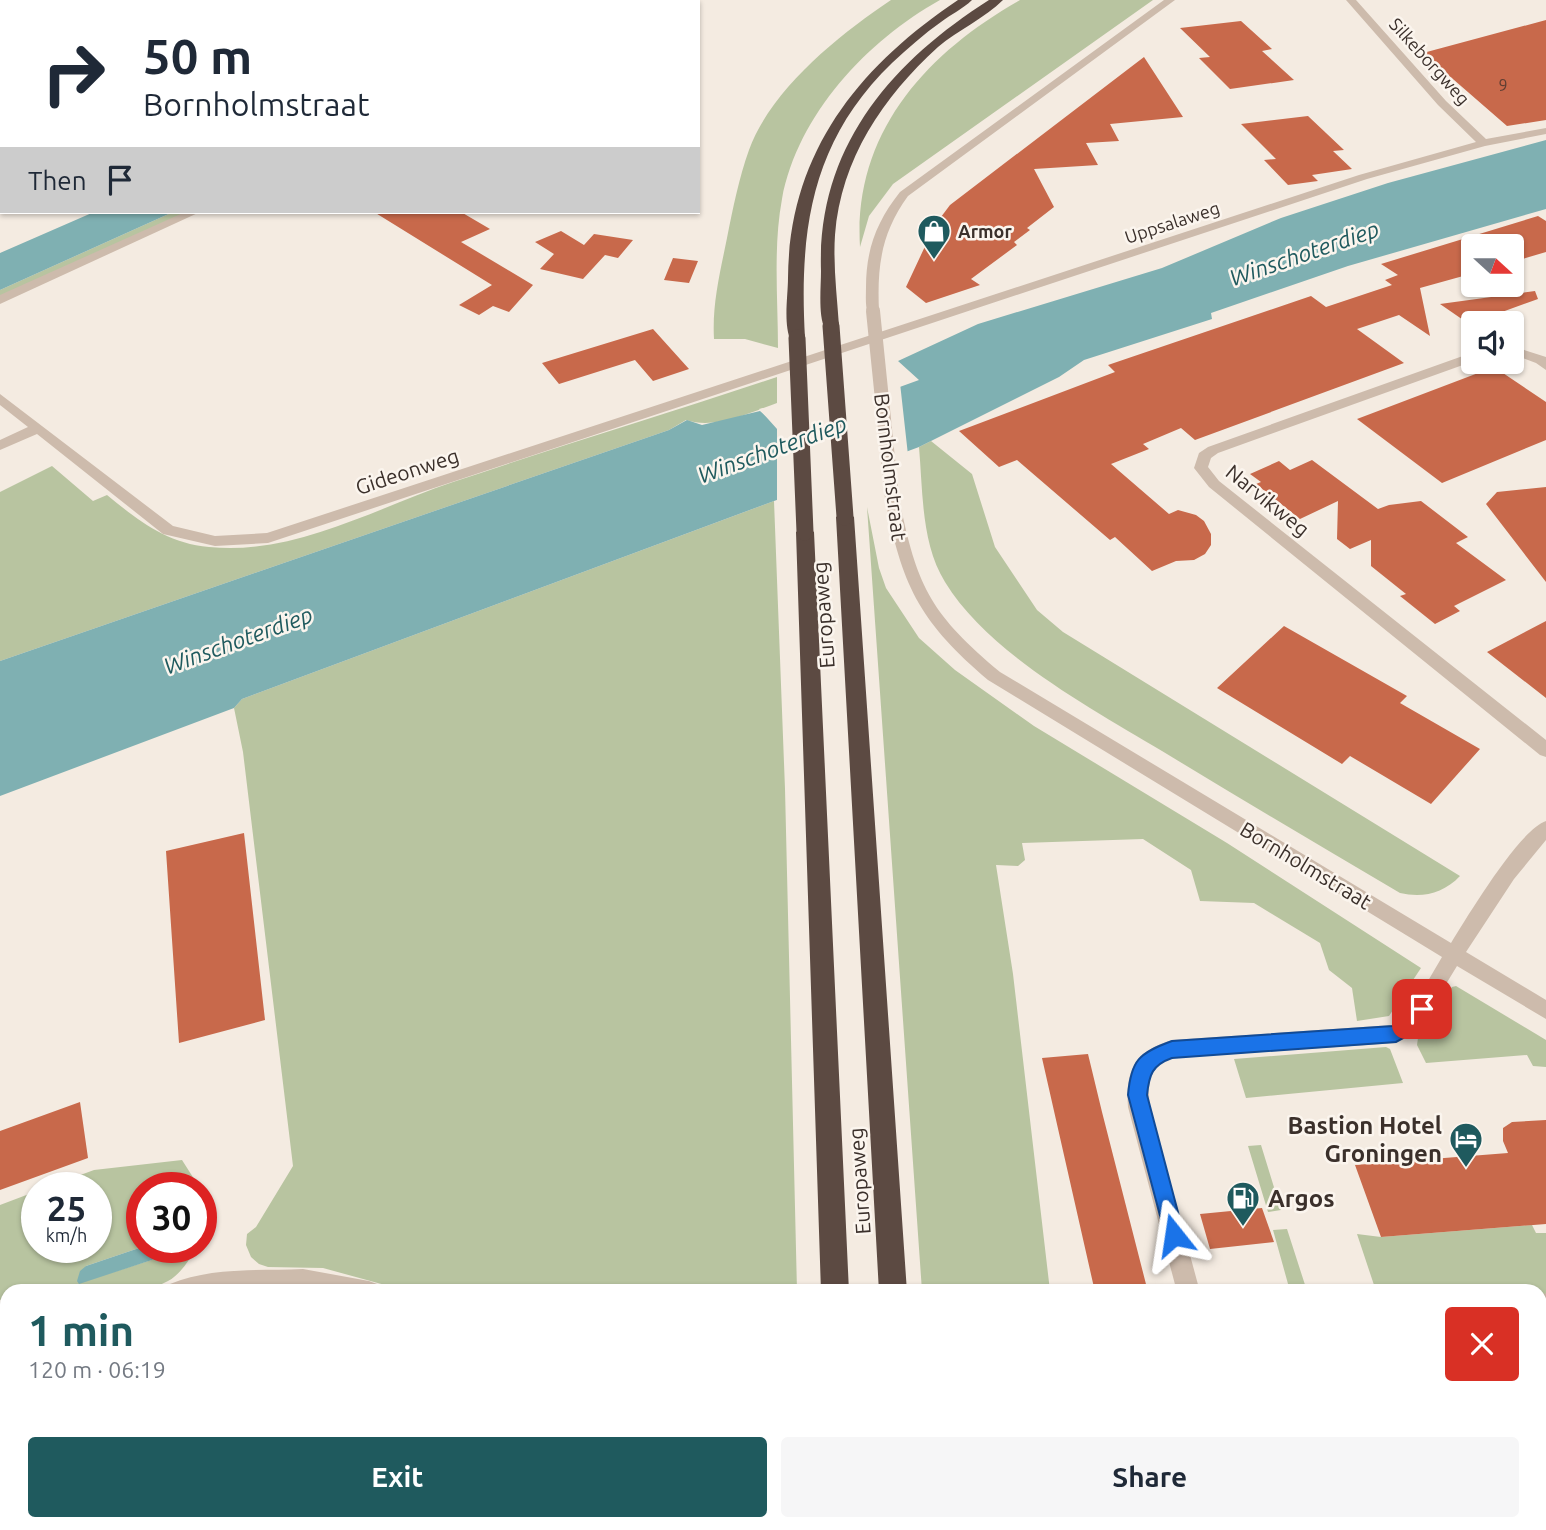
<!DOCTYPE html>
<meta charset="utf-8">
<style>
:root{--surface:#fff;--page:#f6f6f7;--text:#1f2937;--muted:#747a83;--accent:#1f5a5e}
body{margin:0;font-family:Ubuntu,sans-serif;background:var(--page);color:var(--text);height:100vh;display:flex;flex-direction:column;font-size:26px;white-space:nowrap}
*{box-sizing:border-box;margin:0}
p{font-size:23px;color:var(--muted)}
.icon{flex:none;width:38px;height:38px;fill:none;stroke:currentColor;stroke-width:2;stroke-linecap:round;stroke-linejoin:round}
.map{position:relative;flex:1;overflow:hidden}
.side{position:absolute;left:0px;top:1284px;width:1547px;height:247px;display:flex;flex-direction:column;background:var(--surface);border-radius:21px 21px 0 0;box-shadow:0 2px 5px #0004}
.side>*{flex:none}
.guide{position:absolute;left:0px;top:0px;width:700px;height:214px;box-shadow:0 2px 5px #0004;background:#fff;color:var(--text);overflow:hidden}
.needle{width:46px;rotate:111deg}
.fabs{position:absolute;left:1461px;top:234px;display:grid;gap:14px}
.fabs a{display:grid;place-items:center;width:63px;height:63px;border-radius:7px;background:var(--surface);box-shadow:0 2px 5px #0004;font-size:35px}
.speed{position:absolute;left:21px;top:1172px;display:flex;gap:14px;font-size:35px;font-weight:700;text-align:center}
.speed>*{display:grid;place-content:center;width:91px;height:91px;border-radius:50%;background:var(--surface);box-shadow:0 2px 5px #0004;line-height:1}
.speed small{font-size:18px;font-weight:400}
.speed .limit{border:10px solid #d22;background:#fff;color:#111}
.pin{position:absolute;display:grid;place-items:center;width:60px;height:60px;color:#fff;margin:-30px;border-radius:14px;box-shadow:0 4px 10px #0006}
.me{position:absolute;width:77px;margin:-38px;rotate:345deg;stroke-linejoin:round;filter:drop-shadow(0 0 5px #0008)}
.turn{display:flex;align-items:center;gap:24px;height:147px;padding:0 28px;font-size:32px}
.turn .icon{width:91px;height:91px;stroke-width:2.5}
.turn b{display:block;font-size:49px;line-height:60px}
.then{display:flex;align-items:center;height:66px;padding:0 28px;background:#0003;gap:14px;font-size:26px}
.round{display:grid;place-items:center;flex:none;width:74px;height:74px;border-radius:7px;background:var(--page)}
.overview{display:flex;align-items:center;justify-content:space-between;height:119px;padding:0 28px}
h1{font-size:42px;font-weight:700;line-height:52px;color:var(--accent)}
.cta{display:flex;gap:14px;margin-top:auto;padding:14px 28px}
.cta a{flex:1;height:80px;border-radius:7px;background:var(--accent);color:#fff;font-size:28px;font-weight:700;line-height:80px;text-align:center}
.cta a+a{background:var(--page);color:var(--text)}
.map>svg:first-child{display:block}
</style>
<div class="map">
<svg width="1546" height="1530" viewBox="0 0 1546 1530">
<rect width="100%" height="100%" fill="#f4ebe1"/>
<path fill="#b8c4a0" d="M891 0H940C867 41 798 114 782 199 773 247 778 300 778 348L745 339H714C712 304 720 273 727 238 733 208 739 178 749 150 771 89 839 35 891 0Z
M1020 0H1153L893 184 869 216 860 247C853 133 926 53 1020 0Z
M173 212H187L0 297V290Z
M777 377V403C751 412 716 430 686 420L669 430 0 661V492L52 466 93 501 107 495C139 521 166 543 209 547 293 556 376 508 453 482 560 446 669 413 777 377Z
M931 441 972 474 995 547 1037 610 1063 632 1460 876C1443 894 1422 898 1400 893 1320 846 1241 799 1162 751 1091 708 989 654 945 582 921 543 923 492 919 447Z
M774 501 785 789 797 1291H407L323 1268 268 1267 259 1264 251 1257 246 1245 247 1234 256 1227 293 1166 243 752 234 708 242 699Z
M867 507 879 568 886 588 919 638 955 670 1034 726 1227 843 1421 968 1389 1016 1357 1021 1352 988 1329 970 1320 943 1254 903 1200 901 1191 870 1143 839 1022 843 1025 860 1018 866 996 865 1013 974 1050 1291H922Z
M1456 986 1546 1040V1067L1533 1066 1527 1055 1426 1063 1417 1045 1418 1038 1452 987Z
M1386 1047 1390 1049 1403 1083 1246 1098 1234 1059Z
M1261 1145 1281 1210 1268 1212 1248 1146Z
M182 1160 196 1182 195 1188H142V1247L86 1266 79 1283 164 1256 172 1248H196C190 1259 180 1275 168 1281 132 1301 78 1291 38 1292L32 1288 7 1292V1297L0 1300V1205L37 1191V1248H96V1188H45L94 1170Z
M1532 1225 1536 1233H1546V1297L1540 1300V1292L1376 1291 1357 1234 1381 1237Z
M1287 1229 1307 1291H1290L1273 1230Z
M7 1365V1494L0 1495V1366Z
M1546 1493V1526L1529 1530H1455L1458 1524H1540V1494Z
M35 1524H135V1530H34Z
M218 1524H799V1530H213Z"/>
<path fill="#7fb0b2" d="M1546 140V209L1348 266 1211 313 1212 319 1084 360 1059 377 919 447 242 699 234 708 0 796V661L669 430 687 420 702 425 760 411 781 430 919 380 898 361 978 324 1162 268 1281 218 1388 183Z
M94 212H173L0 290V253Z
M142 1247 172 1248 164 1256 79 1284 77 1281 80 1271 86 1266Z"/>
<path fill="#f4ebe1" d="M900 383 908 455 777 503V429L759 409 763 408 780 426Z"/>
<path fill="#c8694b" d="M1546 20V120L1507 126 1423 53Z
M1241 21 1272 49 1262 51 1294 80 1230 89 1199 58 1210 57 1180 28Z
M1144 57 1183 117 1110 124 1119 141 1086 143 1098 165 1034 169 1054 207 1027 228 1030 230 1014 242 1017 245 971 279 980 285 926 303 906 287 935 225 950 205Z
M1308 116 1344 150 1333 151 1352 169 1312 175 1318 181 1288 185 1264 160 1276 159 1241 124Z
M374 212H461L490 229 461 242 533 285 509 312 493 306 479 315 459 305 492 285Z
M1538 216 1546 221V252L1512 262V241L1495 247H1474V273L1420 288 1430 336 1399 315 1357 329 1404 363 1195 440 1181 428 1143 444 1149 449 1111 464 1169 514 1178 510 1196 515 1204 521 1211 534V545L1205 554 1194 560 1176 561 1152 571 1115 537 1110 540 1017 460 999 467 959 431 1115 372 1108 365 1311 296 1326 307 1392 285 1385 280 1398 275 1381 264Z
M561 231 584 245 594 234 633 240 618 258 605 255 583 279 540 269 554 254 535 242Z
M673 258 698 261 689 283 664 280Z
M1535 291 1538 299 1469 324 1440 304Z
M653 329 689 369 653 381 635 360 559 384 542 363Z
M1494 367 1546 402V440L1442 483 1357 419Z
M1312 460 1378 509 1389 505 1421 501 1468 537 1456 543 1506 580 1454 606 1460 611 1435 624 1400 596 1406 594 1371 566V540L1350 549 1337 539 1338 501 1300 519 1256 484 1261 482 1250 474 1279 461 1290 470Z
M1546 487V582L1486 504 1497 492Z
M1546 621V698L1487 652Z
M1284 626 1407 696 1400 703 1480 749 1431 804 1350 756 1342 764 1217 688Z
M244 833 265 1020 179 1043 166 851Z
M1088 1054 1102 1112 1148 1292H1095L1042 1058Z
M80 1102 88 1158 0 1190V1131Z
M1546 1120V1224L1381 1237 1355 1165 1508 1153 1503 1141V1128L1512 1122Z
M1262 1208 1274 1242 1210 1249 1200 1214Z"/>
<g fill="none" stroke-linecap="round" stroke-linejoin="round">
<path fill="#cdbbac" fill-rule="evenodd" d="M658 0H670L656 2Z
M1164 0H1175L908 196C881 233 877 267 879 311L878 314H868C865 306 866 296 866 287 866 249 877 221 900 192Z
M1346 0H1356L1446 101 1486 139 1546 128V134L1485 146 1367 179 268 543 215 546 163 534 37 434 0 450V440L28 427 0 405V394L173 526 215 536 267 533 1359 175 1476 142 1438 105Z
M185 212H200L0 304V295Z
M1512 346 1546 357V370L1536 363 1512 354Z
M1474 352V361L1218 453 1211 458 1208 467 1219 481 1546 740V757L1540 755 1209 487 1194 468 1199 453 1208 447Z
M892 493 899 498C917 587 930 613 1000 672L1451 943C1467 917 1520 829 1546 821V840L1514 879 1466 952 1546 1000V1019L1457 966 1421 1025 1396 1043 1172 1058C1149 1066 1147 1085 1150 1107L1200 1292H1177L1128 1107C1125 1069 1136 1051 1172 1040L1392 1025 1415 1003 1442 957 988 680C919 621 902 586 885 498Z
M303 1269 369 1281 377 1284 380 1292H167L170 1284C211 1267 260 1271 303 1269Z
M1546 1293V1318L1540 1321V1296Z
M7 1337V1361L0 1364V1340Z
M1546 1358V1382L1540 1383V1359Z
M1540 1466H1546V1490H1540Z
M16 1524H42L40 1530H14Z"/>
<path fill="#7d675c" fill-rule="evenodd" d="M220 0H233L218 2Z
M0 81H2L0 88Z
M7 1495V1521L0 1522V1496Z
M154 1524H180L178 1530H152Z
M965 1524H1059L1056 1530H962Z"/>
<path fill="#5c4a42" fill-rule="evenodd" d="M958 0H972C963 9 951 14 941 22 924 34 908 48 892 63 811 141 799 231 805 338L797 343 791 341C783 325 788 296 788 278 789 153 858 67 958 0Z
M989 0H1003C985 18 958 30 938 47 883 97 841 159 835 235 833 265 837 296 839 326L837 329H825C818 315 821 288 821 271 817 148 890 63 989 0Z
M845 511 854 517 907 1292H879L836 517Z
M805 526 814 532 849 1292H821L796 532Z
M829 1524H859L860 1530H830Z
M892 1524H922V1530H892Z
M1344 1524H1374L1375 1530H1345Z
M1388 1524H1418L1420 1530H1390Z"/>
<path stroke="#cdbbac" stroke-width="14" d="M873 311 892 498"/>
<path stroke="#5c4a42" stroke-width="17" d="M831 326 845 517
M797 338 805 532"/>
</g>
<path fill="#1a73e8" stroke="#114b97" stroke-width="2" d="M1422 1001 1428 1003 1431 1009 1418 1030 1396 1042 1172 1058C1152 1065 1149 1075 1147 1095L1184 1235 1181 1242 1174 1245 1167 1242 1128 1095C1131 1060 1139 1053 1172 1041L1393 1026C1405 1019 1410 1005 1422 1001Z"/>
<defs>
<symbol id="shop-pin" viewBox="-11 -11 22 30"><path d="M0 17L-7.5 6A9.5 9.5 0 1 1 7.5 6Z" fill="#1f5a5e" stroke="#fbf5ee"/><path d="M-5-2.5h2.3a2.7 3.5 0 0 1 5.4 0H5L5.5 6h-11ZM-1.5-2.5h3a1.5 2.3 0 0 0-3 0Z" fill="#fff"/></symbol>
<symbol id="hotel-pin" viewBox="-11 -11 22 30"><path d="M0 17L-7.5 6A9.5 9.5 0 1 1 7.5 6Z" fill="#1f5a5e" stroke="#fbf5ee"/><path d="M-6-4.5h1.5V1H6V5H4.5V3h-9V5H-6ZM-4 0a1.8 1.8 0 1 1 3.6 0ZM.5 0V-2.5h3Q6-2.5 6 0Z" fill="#fff"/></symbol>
<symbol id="fuel-pin" viewBox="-11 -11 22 30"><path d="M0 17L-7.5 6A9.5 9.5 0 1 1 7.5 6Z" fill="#1f5a5e" stroke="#fbf5ee"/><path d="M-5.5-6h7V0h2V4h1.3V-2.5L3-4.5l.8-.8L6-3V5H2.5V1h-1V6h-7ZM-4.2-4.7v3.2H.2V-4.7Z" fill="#fff"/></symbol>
</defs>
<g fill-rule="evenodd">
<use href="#shop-pin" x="915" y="212" width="38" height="52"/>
<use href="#hotel-pin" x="1447" y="1120" width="38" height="52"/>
<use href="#fuel-pin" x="1224" y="1179" width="38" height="52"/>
</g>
<g text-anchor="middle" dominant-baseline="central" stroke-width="5" stroke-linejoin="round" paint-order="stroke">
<g font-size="16" fill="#5e3e33">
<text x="1503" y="85">9</text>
</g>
<g font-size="18" fill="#3b302b" stroke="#fbf5ee">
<text transform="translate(1430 61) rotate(48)">Silkeborgweg</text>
<text transform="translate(1172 222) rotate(-18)">Uppsalaweg</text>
</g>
<g font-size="18" font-weight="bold" fill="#3b302b" stroke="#fbf5ee" text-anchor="start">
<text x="958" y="231">Armor</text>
</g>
<g font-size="21" fill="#3b302b" stroke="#fbf5ee">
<text transform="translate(891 467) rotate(83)">Bornholmstraat</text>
<text transform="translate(407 471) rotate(-18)">Gideonweg</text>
<text transform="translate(1268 500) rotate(39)">Narvikweg</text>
<text transform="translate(823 615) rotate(-94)">Europaweg</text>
<text transform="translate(1306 865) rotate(31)">Bornholmstraat</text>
<text transform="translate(859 1181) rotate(-94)">Europaweg</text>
</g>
<g font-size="23" font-style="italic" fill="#1f5a5e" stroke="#fbf5ee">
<text transform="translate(1304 253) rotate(-19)">Winschoterdiep</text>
<text transform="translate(772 449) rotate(-20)">Winschoterdiep</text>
<text transform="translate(238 640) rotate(-20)">Winschoterdiep</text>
</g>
<g font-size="24" font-weight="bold" fill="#3b302b" stroke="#fbf5ee" text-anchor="end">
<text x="1442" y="1125">Bastion Hotel<tspan x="1442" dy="28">Groningen</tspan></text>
<text x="1268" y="1198" text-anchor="start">Argos</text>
</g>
</g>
</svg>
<div class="fabs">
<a><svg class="needle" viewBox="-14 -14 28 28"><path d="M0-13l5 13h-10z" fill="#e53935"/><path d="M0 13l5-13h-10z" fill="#747a83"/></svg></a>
<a><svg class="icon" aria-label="sound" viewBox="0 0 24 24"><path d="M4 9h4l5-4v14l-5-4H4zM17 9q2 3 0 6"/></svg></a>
</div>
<div class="speed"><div>25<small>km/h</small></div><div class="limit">30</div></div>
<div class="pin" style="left:1422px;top:1009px;background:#d93025"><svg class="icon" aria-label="arrive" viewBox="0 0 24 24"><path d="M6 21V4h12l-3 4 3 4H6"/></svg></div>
<svg class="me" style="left:1174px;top:1235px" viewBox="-20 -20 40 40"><path d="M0-17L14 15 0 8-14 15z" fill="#1a73e8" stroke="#fff" stroke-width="4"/></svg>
<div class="guide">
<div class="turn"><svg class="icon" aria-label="right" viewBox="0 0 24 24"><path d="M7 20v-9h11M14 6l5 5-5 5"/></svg><div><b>50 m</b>Bornholmstraat</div></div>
<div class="then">Then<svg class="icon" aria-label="arrive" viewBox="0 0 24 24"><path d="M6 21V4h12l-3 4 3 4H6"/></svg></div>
</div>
<section class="side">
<div class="overview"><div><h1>1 min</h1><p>120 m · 06:19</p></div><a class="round" style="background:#d93025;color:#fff"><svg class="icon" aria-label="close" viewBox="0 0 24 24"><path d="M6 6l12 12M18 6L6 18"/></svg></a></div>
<div class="cta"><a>Exit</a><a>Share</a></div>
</section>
</div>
